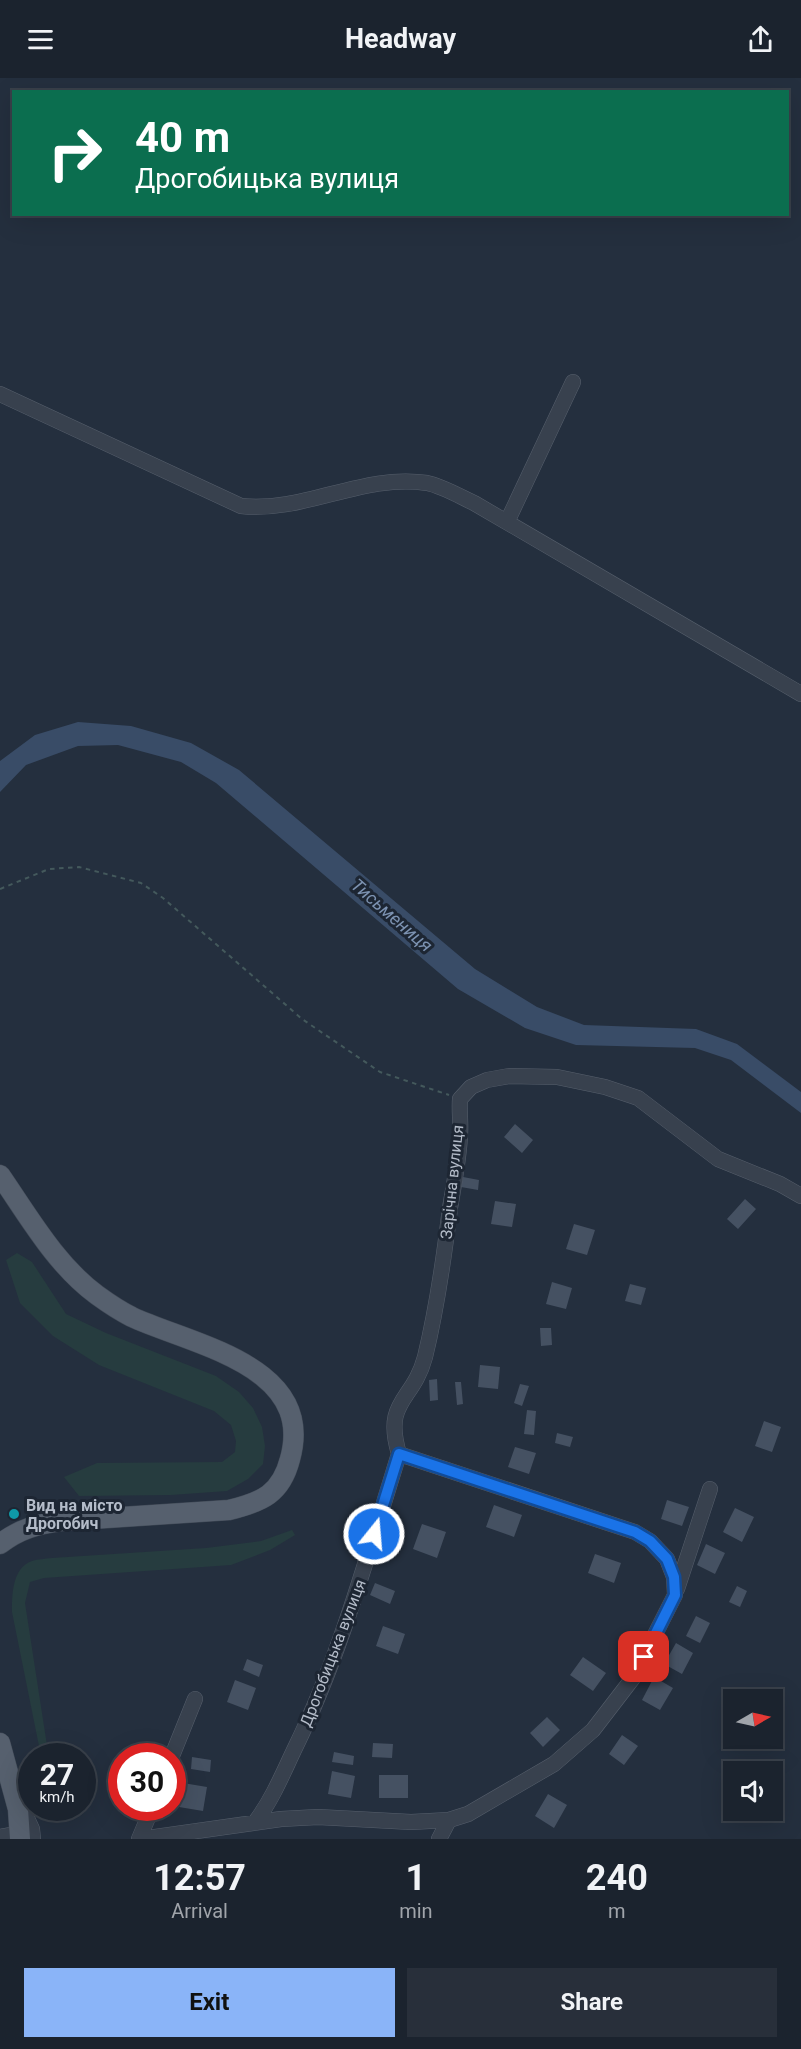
<!DOCTYPE html>
<meta charset="utf-8">
<style>
:root{--surface:#1b232e;--page:#282f3a;--text:#f1f3f6;--muted:#a0a4aa;--line:#39404a;--accent:#8ab4f8}
body{margin:0;font-family:Roboto,sans-serif;background:var(--page);color:var(--text);height:100vh;display:flex;flex-direction:column;font-size:22px;white-space:nowrap}
*{box-sizing:border-box;margin:0}
p{font-size:20px;color:var(--muted)}
.icon{flex:none;width:33px;height:33px;fill:none;stroke:currentColor;stroke-width:2;stroke-linecap:round;stroke-linejoin:round}
.map{position:relative;height:1761px;overflow:hidden}
.details{display:flex;flex-direction:column;background:var(--surface);flex:1}
.details>*{flex:none}
.hud{position:absolute;left:12px;top:12px;width:777px;height:126px;border-radius:0px;box-shadow:0 6px 24px #0002,0 0 0 2px var(--line);background:#0b6e4f;color:#fff;overflow:hidden}
.needle{width:39px;rotate:81deg}
.buttons{position:absolute;left:723px;top:1611px;display:grid;gap:12px}
.buttons a{display:grid;place-items:center;width:60px;height:60px;border-radius:0px;background:var(--surface);box-shadow:0 6px 24px #0002,0 0 0 2px var(--line);font-size:30px}
.speed{position:absolute;left:18px;top:1665px;display:flex;gap:12px;font-size:30px;font-weight:700;text-align:center}
.speed>*{display:grid;place-content:center;width:78px;height:78px;border-radius:50%;background:var(--surface);box-shadow:0 6px 24px #0002,0 0 0 2px var(--line);line-height:1}
.speed small{font-size:15px;font-weight:400}
.speed .limit{border:9px solid #d22;background:#fff;color:#111}
.pin{position:absolute;display:grid;place-items:center;width:51px;height:51px;color:#fff;margin:-26px;border-radius:12px;box-shadow:0 3px 9px #0006}
.me{position:absolute;width:66px;margin:-33px;rotate:17deg;stroke-linejoin:round;filter:drop-shadow(0 0 4px #0008)}
.turn{display:flex;align-items:center;gap:21px;height:126px;padding:0 24px;font-size:27px}
.turn .icon{width:78px;height:78px;stroke-width:2.5}
.turn b{display:block;font-size:42px;line-height:51px}
.eta{display:flex;justify-content:space-evenly;align-items:center;height:102px;text-align:center}
.eta b{font-size:36px;font-weight:700;line-height:42px}
.cta{display:flex;gap:12px;margin-top:auto;padding:12px 24px}
.cta a{flex:1;height:69px;border-radius:0px;background:var(--accent);color:#111;font-size:24px;font-weight:700;line-height:69px;text-align:center}
.cta a+a{background:var(--page);color:var(--text)}
header{display:flex;justify-content:space-between;align-items:center;height:78px;padding:0 24px;background:var(--surface);font-size:27px;font-weight:700}
.map>svg:first-child{display:block}
</style>
<header><svg class="icon" aria-label="menu" viewBox="0 0 24 24"><path d="M4 6h16M4 12h16M4 18h16"/></svg>Headway<svg class="icon" aria-label="share" viewBox="0 0 24 24"><path d="M12 15V3M7 8l5-5 5 5M5 13v7h14v-7"/></svg></header>
<div class="map">
<svg width="801" height="1761" viewBox="0 0 801 1761">
<rect width="100%" height="100%" fill="#242f3e"/>
<path fill="#263c3f" d="M17 1175 32 1184 66 1236 106 1255 216 1298 239 1314 253 1330 262 1349 265 1368 263 1386 248 1401 227 1413 171 1417 79 1418 64 1399 97 1385 222 1384 235 1374 236 1363 231 1347 214 1333 99 1287 53 1258 20 1225 6 1182Z
M292 1452 295 1457 270 1472 231 1487 44 1500 30 1504 25 1525 48 1674 40 1673 12 1534C12 1517 12 1490 32 1483 38 1481 45 1481 52 1480L206 1470 261 1463Z"/>
<path fill="#394c67" d="M78 644 131 648 191 665 239 692 475 891 537 929 584 947 696 951 737 966 801 1014V1035L731 982 695 970 576 967 525 950 458 911 216 705 181 684 118 667 78 668 26 687 0 714V683L35 657Z"/>
<path fill="#455162" d="M515 1046 533 1062 522 1075 504 1059Z
M463 1099 479 1102 478 1112 461 1109Z
M745 1121 756 1131 738 1151 727 1141Z
M495 1123 516 1126 512 1149 491 1146Z
M574 1146 595 1152 587 1177 566 1171Z
M552 1204 572 1210 566 1231 546 1226Z
M630 1206 646 1210 641 1227 625 1223Z
M540 1250H551L552 1267 541 1268Z
M480 1287 500 1289 498 1311 478 1309Z
M437 1301 438 1322 430 1323 429 1302Z
M455 1304H461L463 1326 457 1327Z
M520 1306 529 1308 522 1328 514 1325Z
M527 1332 536 1333 534 1357 524 1356Z
M764 1343 781 1349 772 1374 755 1368Z
M557 1355 573 1359 570 1369 555 1365Z
M515 1369 536 1375 529 1396 508 1389Z
M667 1422 689 1429 682 1448 661 1441Z
M494 1427 522 1437 514 1459 486 1449Z
M735 1430 754 1439 742 1464 723 1454Z
M422 1446 446 1454 437 1480 413 1471Z
M706 1466 725 1475 715 1496 697 1487Z
M595 1476 621 1485 614 1505 588 1495Z
M375 1505 395 1513 390 1526 370 1517Z
M737 1508 747 1513 740 1529 729 1524Z
M696 1538 710 1545 700 1565 686 1558Z
M383 1548 405 1556 398 1576 376 1568Z
M676 1565 693 1575 682 1596 664 1586Z
M583 1579 606 1595 593 1613 570 1597Z
M247 1581 263 1587 259 1599 243 1592Z
M654 1599 673 1610 660 1632 642 1622Z
M235 1602 256 1610 248 1632 227 1624Z
M547 1639 560 1652 543 1669 530 1655Z
M622 1657 638 1668 624 1687 609 1676Z
M373 1665 393 1666 392 1680 372 1679Z
M334 1674 354 1678 353 1687 332 1684Z
M192 1679 211 1682 210 1694 191 1691Z
M332 1693 355 1698 351 1720 328 1716Z
M379 1697H408V1720H379Z
M183 1705 207 1709 203 1733 179 1729Z
M548 1716 567 1727 554 1750 535 1738Z"/>
<g fill="none" stroke-linecap="round" stroke-linejoin="round">
<defs>
<path id="minor" d="M0 316 241 428C305 435 363 395 427 405 442 408 459 418 474 425L801 616
M507 444 573 304
M399 1376C383 1322 413 1324 425 1279 437 1230 444 1180 450 1130 454 1106 459 1081 460 1057 461 1045 459 1033 460 1021L471 1009 487 1002 509 998 557 999 605 1009 638 1020 718 1081 780 1106 801 1118
M677 1511 710 1411
M172 1678 195 1621
M21 1727 32 1751 33 1761
M0 1759 21 1755
M139 1761 152 1730
M141 1761 281 1741 318 1739 411 1744 449 1742 468 1736 554 1686 593 1652 633 1600 675 1517 674 1499 667 1481 650 1463 635 1454 399 1376C368 1475 341 1576 295 1670 283 1695 273 1720 256 1743
M439 1761 449 1742"/>
<path id="major" d="M0 1097C29 1139 56 1187 97 1217 108 1225 120 1233 132 1239 192 1267 316 1287 290 1381 281 1416 262 1424 229 1432L61 1443C38 1446 19 1451 0 1466
M0 1665 18 1731 20 1761"/>
</defs>
<use href="#minor" stroke="#565f6c" stroke-width="16"/>
<use href="#major" stroke="#414a57" stroke-width="21"/>
<path stroke="#44595c" stroke-width="2" stroke-dasharray="4.5 4.5" stroke-linecap="butt" d="M0 811 49 791 79 789 141 805 163 820 302 941 380 994 449 1017"/>
<use href="#minor" stroke="#38414e" stroke-width="15"/>
<use href="#major" stroke="#56606e" stroke-width="20"/>
</g>
<g fill="none" stroke-linecap="round" stroke-linejoin="round">
<defs>
<path id="route" d="M374 1456 399 1376 635 1454 650 1463 667 1481 674 1499 675 1517 644 1579"/>
</defs>
<use href="#route" stroke="#114b97" stroke-width="15"/>
<use href="#route" stroke="#1a73e8" stroke-width="10"/>
</g>
<circle fill="#0f9aa8" stroke="#1d2633" stroke-width="2" cx="14" cy="1436" r="6"/>
<g text-anchor="middle" dominant-baseline="central" stroke-width="6" stroke-linejoin="round" paint-order="stroke">
<g font-size="16" fill="#b4bcc9" stroke="#1d2633">
<text transform="translate(452 1104) rotate(-84)">Зарічна вулиця</text>
<text transform="translate(333 1575) rotate(-69)">Дрогобицька вулиця</text>
</g>
<g font-size="16" font-weight="bold" fill="#b4bcc9" stroke="#1d2633" text-anchor="start">
<text x="26" y="1427">Вид на місто<tspan x="26" dy="18">Дрогобич</tspan></text>
</g>
<g font-size="18" font-style="italic" fill="#7c92b1" stroke="#1d2633">
<text transform="translate(392 837) rotate(41)">Тисьмениця</text>
</g>
</g>
</svg>
<div class="buttons">
<a><svg class="needle" viewBox="-14 -14 28 28"><path d="M0-13l5 13h-10z" fill="#e53935"/><path d="M0 13l5-13h-10z" fill="#a0a4aa"/></svg></a>
<a><svg class="icon" aria-label="sound" viewBox="0 0 24 24"><path d="M4 9h4l5-4v14l-5-4H4zM17 9q2 3 0 6"/></svg></a>
</div>
<div class="speed"><div>27<small>km/h</small></div><div class="limit">30</div></div>
<div class="pin" style="left:644px;top:1579px;background:#d93025"><svg class="icon" aria-label="arrive" viewBox="0 0 24 24"><path d="M6 21V4h12l-3 4 3 4H6"/></svg></div>
<svg class="me" style="left:374px;top:1456px" viewBox="-20 -20 40 40"><circle r="17" fill="#1a73e8" stroke="#fff" stroke-width="3"/><path d="M0-11L8 9 0 5-8 9z" fill="#fff"/></svg>
<div class="hud">
<div class="turn"><svg class="icon" aria-label="right" viewBox="0 0 24 24"><path d="M7 20v-9h11M14 6l5 5-5 5"/></svg><div><b>40 m</b>Дрогобицька вулиця</div></div>
</div>
</div>
<section class="details">
<div class="eta">
<div><b>12:57</b><p>Arrival</p></div>
<div><b>1</b><p>min</p></div>
<div><b>240</b><p>m</p></div>
</div>
<div class="cta"><a>Exit</a><a>Share</a></div>
</section>
